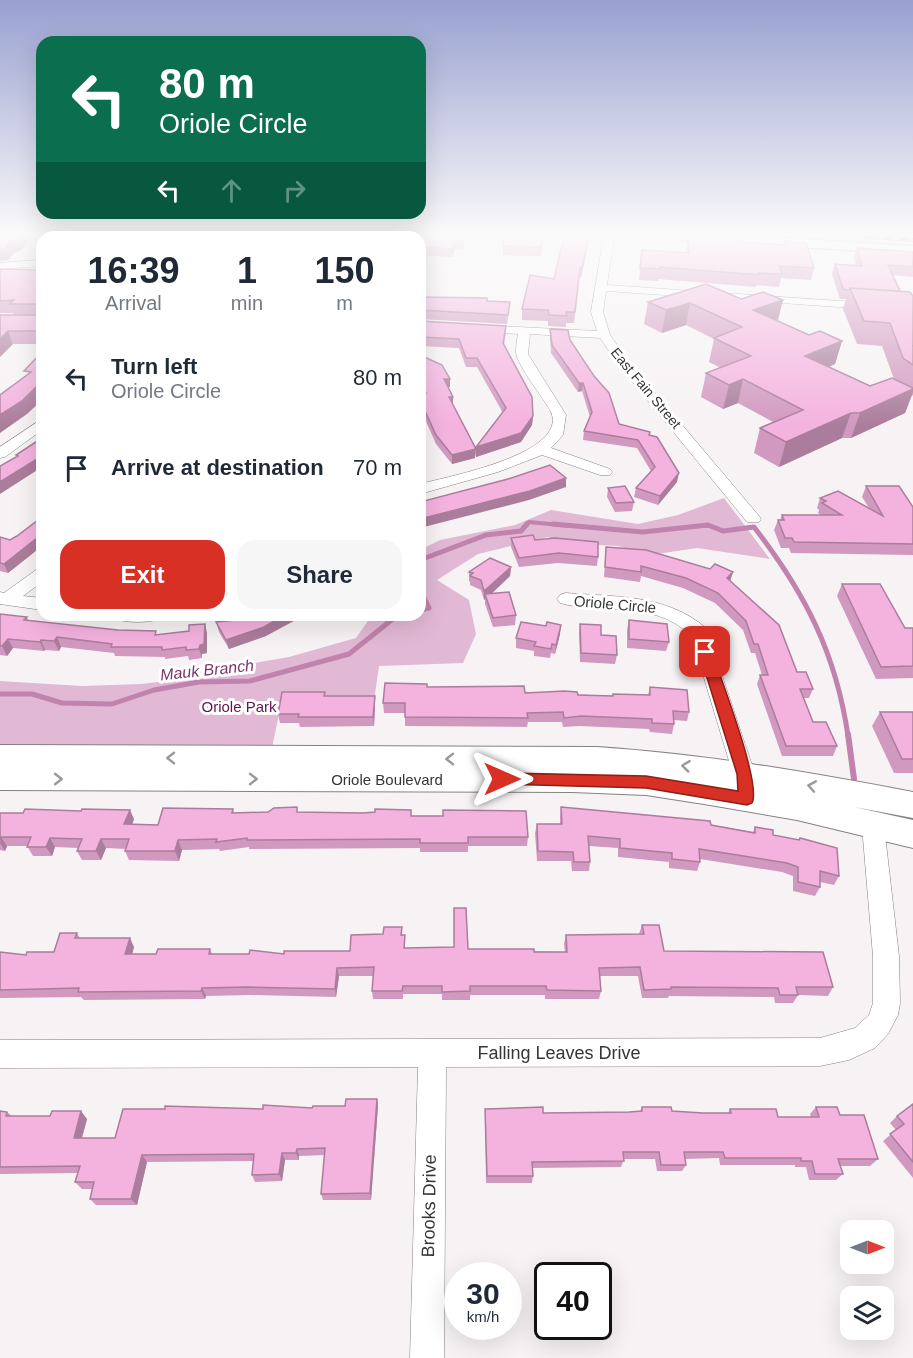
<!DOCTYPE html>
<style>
:root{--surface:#fff;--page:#f6f6f7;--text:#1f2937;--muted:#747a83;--accent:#d93025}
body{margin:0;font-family:Helvetica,sans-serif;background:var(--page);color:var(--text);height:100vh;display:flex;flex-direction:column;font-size:22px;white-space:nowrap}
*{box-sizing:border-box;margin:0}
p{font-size:20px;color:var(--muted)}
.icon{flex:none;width:33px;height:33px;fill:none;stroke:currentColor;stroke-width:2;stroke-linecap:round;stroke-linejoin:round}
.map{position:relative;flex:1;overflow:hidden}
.details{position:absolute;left:36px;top:231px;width:390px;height:390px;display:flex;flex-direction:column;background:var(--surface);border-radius:18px;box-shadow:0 6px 24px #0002}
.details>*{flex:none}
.hud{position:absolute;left:36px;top:36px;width:390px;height:183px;border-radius:18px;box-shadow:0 6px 24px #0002;background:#0b6e4f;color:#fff;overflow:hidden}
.needle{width:39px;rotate:90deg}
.fabs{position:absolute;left:840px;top:1220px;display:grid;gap:12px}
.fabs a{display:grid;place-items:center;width:54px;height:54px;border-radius:12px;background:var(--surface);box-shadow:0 6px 24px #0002;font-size:30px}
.speed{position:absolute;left:444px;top:1262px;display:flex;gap:12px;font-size:30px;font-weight:700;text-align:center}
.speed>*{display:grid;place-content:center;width:78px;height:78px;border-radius:50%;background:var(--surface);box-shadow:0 6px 24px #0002;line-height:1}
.speed small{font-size:15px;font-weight:400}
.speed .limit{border:3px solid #111;border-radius:9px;background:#fff;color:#111}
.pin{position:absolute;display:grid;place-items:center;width:51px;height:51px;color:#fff;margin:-26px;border-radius:12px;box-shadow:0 3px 9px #0006}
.me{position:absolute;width:66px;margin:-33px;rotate:90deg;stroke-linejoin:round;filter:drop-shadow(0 0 4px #0008)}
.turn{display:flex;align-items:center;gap:21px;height:126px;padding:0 24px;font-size:27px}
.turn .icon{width:78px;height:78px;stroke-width:2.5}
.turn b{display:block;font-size:42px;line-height:51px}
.lanes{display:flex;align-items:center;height:57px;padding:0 24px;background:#0003;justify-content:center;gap:30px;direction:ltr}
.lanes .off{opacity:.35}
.eta{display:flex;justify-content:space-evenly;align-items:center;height:102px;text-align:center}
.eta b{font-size:36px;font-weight:600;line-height:42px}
.primary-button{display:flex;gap:12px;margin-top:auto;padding:12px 24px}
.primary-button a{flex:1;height:69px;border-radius:18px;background:var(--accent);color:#fff;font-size:24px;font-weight:600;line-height:69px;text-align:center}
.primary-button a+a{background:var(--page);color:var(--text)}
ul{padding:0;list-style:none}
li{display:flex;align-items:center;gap:18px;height:90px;padding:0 24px}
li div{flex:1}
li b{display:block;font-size:22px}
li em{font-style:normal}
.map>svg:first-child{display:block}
</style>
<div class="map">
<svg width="913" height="1358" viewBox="0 0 913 1358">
<rect width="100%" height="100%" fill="#f7f3f5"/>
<path fill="#e1b9d4" d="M724 498 770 559 697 548 650 555 618 546 563 543 548 537 478 554 437 580 469 600 476 634 463 663 379 666 374 701 282 699 272 748 0 747V681L82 686 141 684 192 678 226 668 289 657 356 638 372 615H420V550L440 540 515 525 551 510 638 524 678 515Z"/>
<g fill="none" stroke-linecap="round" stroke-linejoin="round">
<path stroke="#c182ad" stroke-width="4" d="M526 526 529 522 570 526
M702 526H709"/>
<path stroke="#c182ad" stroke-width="5" d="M553 524 643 532 708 525 723 531 754 527C805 593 836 653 848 736
M420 560 486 535 521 531 527 524
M420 589 429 608 420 610
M0 694H32L62 703 112 704 154 690 199 682 250 681 349 654 394 618 404 615"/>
<path stroke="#c182ad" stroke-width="6" d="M848 734 854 779"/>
<defs>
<path id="street" d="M340 236H350V237H340Z
M604 236H614L607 285 913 306V312L606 291 603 312 610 335 629 362 759 516 761 519 759 522H747L621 368 600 338 530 334 528 354 566 415 563 435 551 448 610 469 612 472 610 475H600L542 455 498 472 420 494V484C446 477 569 454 551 412 544 398 517 366 516 352 516 346 517 339 518 334L480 331 474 328 480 325 597 331 591 312Z
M42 260V266L0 269V263Z
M42 419V430L5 457 0 458V447Z
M42 569V582L23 596 42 598V610L0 604V592L4 593 36 570Z
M566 593C615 597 666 594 706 628L755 774 756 786 753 792 745 795 737 792 733 774 691 635C649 598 607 616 560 603L557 599 560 595Z
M112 615H163L160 619C147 623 128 623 115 619Z
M873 817 881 819 884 826 899 956 900 1003 898 1015 888 1034 875 1048 849 1060 820 1066 446 1067 444 1358H410L418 1067 0 1068V1040L820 1038 855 1028 869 1015 873 1003V956L862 826 865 819Z"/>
<path id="secondary" d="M670 236H754L913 246V254L677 240Z
M0 745 597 747C704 754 808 772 913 792V818L854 807 913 820V848L797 820 704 804 646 795 572 792 0 790Z"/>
</defs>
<use href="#street" stroke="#868284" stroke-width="1"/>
<use href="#secondary" stroke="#868284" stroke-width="2"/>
<use href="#street" fill="#fff" fill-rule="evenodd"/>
<use href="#secondary" fill="#fff" fill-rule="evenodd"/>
<defs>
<path id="rail" d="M860 236 913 240"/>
</defs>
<use href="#rail" stroke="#535253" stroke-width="4"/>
<use href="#rail" stroke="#fff" stroke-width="2" stroke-dasharray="8" stroke-linecap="butt"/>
</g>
<path fill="#d299c0" d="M48 236H338L47 237Z
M467 236 462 250 455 249 452 257 420 255V237Z
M543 236 541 256 503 255V246Z
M564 236H589L581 278H579L574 323H566V327L548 326V321L522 320V309L554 279Z
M688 236 742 242 784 245 785 241 814 268 811 280 781 278 779 287 756 285V287L658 279V281L639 280 642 250 686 253Z
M857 248 913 252V277L892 275 900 291 913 296V396L912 395 905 413 851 438H842L779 467 754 453 760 428 773 422 738 403 723 409 701 397 706 373 721 368 709 362 714 339 686 325 662 333 644 324 648 302 741 299 783 300 778 321 809 335 842 341 835 364 829 367 870 386 894 379 882 346 857 344 843 309 846 299H840L832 274 835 264 856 266 854 257Z
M0 269 42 270V344H13L0 315H14L13 313H0Z
M420 297 487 298V301L510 302 507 324 420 319Z
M420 321 506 334 504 345 533 416 532 425 521 442 476 457V447L503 413 477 367H466L459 348 421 346Z
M550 329 570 340 619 424 649 435 677 482 658 505 634 497 636 488 651 471 637 448 583 440 584 431 590 417 582 391 578 392 551 353 550 337Z
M420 355 450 379V387H448L453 397V405L476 449 475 458 452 464 436 444 420 408V394H422L420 389Z
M866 486 913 507V555L791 553 789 548H781L774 530 778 520H780L782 515H821L818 513 819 510 817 508 820 498 869 508 862 497Z
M608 488 634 502 632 511 615 512 607 497Z
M42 517V546L8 573 0 571V537L10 540 17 536Z
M511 538 535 540 598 557 597 566 558 563 519 567 511 547Z
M606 547 710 569 733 572 730 581 797 672 813 689 809 698H803L813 722 837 746 833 756H782L757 684 760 675H762L755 653H751L743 630 715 603 683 588 641 576 640 582 604 577Z
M511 567 510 576 491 594 516 615 515 625 493 627 485 604V599L484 600 481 590 470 585V582L469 581V572Z
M842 584 905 628H913V678L876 679 837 596Z
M0 614 27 617 28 620 157 635 207 633V653L202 654V658L189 660 188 656 165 659V657L115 656 114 653 61 647 59 651 45 650 44 651 13 648 7 656 0 655Z
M233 616 266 636 229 649 219 632 216 622 233 620Z
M629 620 669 642 666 651 627 648V630Z
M580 624 601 635 617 655 615 664 580 662 579 633Z
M560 634 555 654 551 653 550 658 534 656V651L516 648V638Z
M427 687 612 696 648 695 650 687 689 712 687 721 674 720V724L672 734 650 732 649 729 579 726 563 727 562 722H528L527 727 405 726V713H384L383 703Z
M326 696H375V705L374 726 300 727 299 723H280L278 714Z
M880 712H913V773H894L872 726Z
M561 807 711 825 753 832 755 827 773 835 798 840 800 838 839 876 834 885 820 882V887L815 896 793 891V876L782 872 700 859V862L697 871 669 868V862L618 857V848L589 846 590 862 589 871H572L571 861H537L535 833 537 824H560V817Z
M233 809 234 813 298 812 411 816 528 837 527 846H468V852H420V848L249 849V847L220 851 219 849 182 850 179 861 129 860 125 851 126 849 106 848 101 860H82L77 851 78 848 55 847 52 856H33L27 846H7L5 851 0 850V813L134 819 132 824 158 825Z
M642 925 664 951 833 987 828 996 798 995 793 1003H775L774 997 669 996 668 998H642L638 976H600L601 991 599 999H545V995H470V1000H442V994H403V999H373L372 991 373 976H339L336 997 250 995 206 996 205 999 84 1000 81 997 0 998V952L26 955 54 952 77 933 80 938 134 947 132 954H156L210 949 212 954H284L350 951 383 934 402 927V935H405V948L565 952 564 944 566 935 639 934Z
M377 1099 378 1106 371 1200H323L321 1194 325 1155 299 1156V1160H285L282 1181 255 1182 252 1175 254 1161 147 1162 137 1205H96L90 1199 93 1189H82L75 1182 78 1173 0 1174V1111L7 1112 12 1116 87 1119 82 1138H115L263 1109 312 1108 345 1106Z
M913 1104V1178L883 1141 896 1130 890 1123 897 1116Z
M642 1107 672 1111 703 1113H728L730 1109 778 1117H811L810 1114 816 1107 840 1115 878 1159 870 1166H840L843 1174 836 1180H809L806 1167H795V1165H720L719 1158 685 1159 686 1165 682 1171H657L655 1159H624L621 1167 533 1168V1176L532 1183H486L485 1109 543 1113 629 1112 640 1111Z"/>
<path fill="#ab7d9c" d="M19 236H32L20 251 15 252 8 260 0 261V249L11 240Z
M464 236H467L462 250V242Z
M589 236V240L581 278 582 268Z
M455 241V249L452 257V249Z
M783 300 777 322 753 310Z
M690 303 686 325 662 333 666 310Z
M8 331 13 344 0 357V339Z
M842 341 835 364 798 379 805 356Z
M444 379H450V387L444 388Z
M743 379 738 403 723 409 729 385Z
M42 381V400L27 414 0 433V415Z
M579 383H583L582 391 578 392Z
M913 389V392L905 413 851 438 860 413Z
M449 397H453V405Z
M851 413 842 438 779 467 786 442Z
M533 416 532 425 521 442 476 457V447Z
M476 449 475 458 452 464V455Z
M42 456V467L0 494V482Z
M679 473 677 482 658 505 660 496Z
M566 478V487L529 500 420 528V519Z
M42 534V546L8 573 4 564Z
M511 567 510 576 487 598 485 594V599L484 600V591Z
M733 572 730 581 727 578Z
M285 615H305L266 636 229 649 226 640Z
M205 624 207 633V653L202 654V658L199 649 200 645Z
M561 625 560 634 555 654 556 645Z
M57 637 61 647 59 651 54 641Z
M8 639 13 648 7 656 2 646Z
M41 640 45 650 44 651 40 642Z
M375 696V705L374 726 373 717Z
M130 810 134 819 129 834 124 824Z
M1 837 7 846 5 851 0 843Z
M50 838 55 847 52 856 46 847Z
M101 839 106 848 101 860 96 851Z
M178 840 182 850 179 861 175 851Z
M130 938 134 947 130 963 125 954Z
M337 968 339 976 336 997 335 989Z
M202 988 206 996 205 999 201 991Z
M377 1099 378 1106 371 1200 370 1193Z
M81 1111 87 1119 80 1144 74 1138Z
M297 1149 299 1156V1160L296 1153Z
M282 1153 285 1160 282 1181 279 1174Z
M142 1155 147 1162 137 1205 131 1199Z"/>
<path fill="#f4b2df" stroke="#ab7d9c" stroke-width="1.5" d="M0 236H19L16 239 11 240 4 249H0Z
M120 236H325L120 237Z
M364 236H464L462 242 455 241 452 249 420 247V237H364Z
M505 236H543L542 247 503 246Z
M564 236H589L582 268H580L575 312H566L567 316 549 315 548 310 522 309 530 275 554 279Z
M688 236H709L741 239 742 242 786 245 785 241 806 243 814 268 780 266 782 274 758 273 759 275 660 267V269L640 268 642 250 689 253Z
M857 248 913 252V267L888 265 900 291 850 288 849 290 843 289 835 264 862 266Z
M0 269 42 270V331H8L0 339V315H38L40 312 38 304H10L14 300 0 301Z
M706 284 741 299 763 292 783 300 753 310 809 335 820 331 842 341 805 356 870 386 892 378 913 388V389L860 413H851L786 442 760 428 803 410 743 379 729 385 706 373 751 356 714 338 742 327 690 303 666 310 648 302Z
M850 288 910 292 913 296V346H912H913V365L903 358 890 323 864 321Z
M420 297 487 298V301L510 302 508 315 420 310Z
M420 321 506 326 503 343 532 397 533 416 521 433 476 447 506 408 477 358H466L459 339 420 337Z
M550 329 568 330 570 340 594 376 609 393 619 424 650 432 649 435 657 437 679 473 660 496 636 488 655 467 638 440 584 431 592 412 583 383H579L552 345Z
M42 352V381L22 401 0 415V395L31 372 24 371Z
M420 355 442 365 450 379H444L453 397H449L476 449 452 455 436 435 420 400V394L426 393 420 382Z
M42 438V456L0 482V466L18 456 16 455Z
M550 465 566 478 530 491 420 519V502L508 479Z
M625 486 634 502 616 503 608 488Z
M866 486H899L913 507V544L794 542 792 538H785L778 520H784L782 515H842L822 503 826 501 820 498 838 491 883 516Z
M42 517V534L4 564 0 563V537L10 540 17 536Z
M533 535 535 540 555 538 598 542V557L559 553 519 558 511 538Z
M606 547 646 550 710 569 715 564 733 572 727 578 779 625 797 672H806L813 689H800L813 722H826L837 746H786L760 675H768L758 644H754L746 621 718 593 686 578 641 566V572L605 567Z
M490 558 511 567 484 591 481 580 470 576 473 573 469 572Z
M842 584H880L905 628H913V666L881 667Z
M509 592 516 615 493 618 485 594Z
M0 614 27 617 24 620 118 630 156 631 155 635 189 631V625L205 624 204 644 200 645 199 649 186 650V647L162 650V647H111L112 644 57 637 54 641 41 640 40 642 8 639 2 646H0Z
M236 615H285L264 627 226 640 216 622 235 620 233 616Z
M629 620 667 624 669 642 629 639Z
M521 622 546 626 547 622 561 625 556 645 552 644 551 649 534 646 536 642 516 638Z
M580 624 601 625V635L616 636 617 655 581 653Z
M385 683 427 684V687L524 686 525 693 564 691 577 692 578 695 613 696V694L650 695V687L687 690 689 712 673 711 674 724 652 723V719L581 716 564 718 563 712 527 713 528 718 405 717V703H383Z
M282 692H325L324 696H375L373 717H298L299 714H278Z
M880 712H913V759H902Z
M297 807V812L363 813 375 812V809L411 810V816H443V810L526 811 528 837H468V843H420V839L247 840V838L216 842 217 839 178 840 175 851H125L129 839H101L96 851H77L82 839 50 838 46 847H27L31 837H1L0 840V813H23L25 809 81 811 82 809 130 810 124 824 158 825 163 808 233 809 232 813 268 812 274 808Z
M561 807 710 821 711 825 755 833V827L773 830V835L799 840 800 838 837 848 839 876 820 871V887L798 882V867L787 863 699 849 700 862 672 859V853L620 848V839L588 836 590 862H574L573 852 538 851 537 824H562Z
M454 908H466L468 949H534V952H567L566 935 644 934 642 925H659L664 951 823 952 833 987H796L798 995H780L778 988 671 987V989L644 990 640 967 599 968 601 991 547 990 546 986H470V991L442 992V986H403L402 991H372L374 967 337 968 335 989 247 987 202 988 201 991 78 992 79 988 0 990V952L26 955 27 952H54L60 933H77L75 938H130L125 954H156L158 949H210L209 954H249L250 950 284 954V951H350L351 935 383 934 384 927H402L401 935H405L404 948 454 947Z
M346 1099H377L370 1193 321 1194 325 1148 297 1149 296 1153H282L279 1174 252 1175 254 1154 142 1155 131 1199H90L94 1182H75L80 1166 0 1167V1111L7 1112 6 1116H50L52 1111H81L74 1138H115L123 1109H165V1106L263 1109V1105L312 1108 313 1106H345Z
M913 1104V1162L890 1134 904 1124 897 1116Z
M543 1107V1113L629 1112 642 1111V1107H671L672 1111 703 1113H731L730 1109H776L778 1117H819L816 1107H837L840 1115H864L878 1159H838L843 1174H815L812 1161H801V1158H725L723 1152H684L686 1165H661L659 1152H623L624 1161 532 1162 533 1176H487L485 1109Z"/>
<defs><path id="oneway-chevron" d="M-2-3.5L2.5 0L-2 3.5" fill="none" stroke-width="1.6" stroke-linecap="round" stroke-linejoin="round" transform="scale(1.5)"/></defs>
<g stroke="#9b9a9b">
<use href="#oneway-chevron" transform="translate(171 758) rotate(-180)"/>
<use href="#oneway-chevron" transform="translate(450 759) rotate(-180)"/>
<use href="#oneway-chevron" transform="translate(686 766) rotate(-173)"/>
<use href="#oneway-chevron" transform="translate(58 779)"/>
<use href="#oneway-chevron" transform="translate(253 779)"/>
<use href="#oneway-chevron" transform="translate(812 786) rotate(-170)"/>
</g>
<linearGradient id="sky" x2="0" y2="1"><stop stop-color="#98a0d0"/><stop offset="0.55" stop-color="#fbfafa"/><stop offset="1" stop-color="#fbfafa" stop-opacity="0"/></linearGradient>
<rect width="913" height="426" fill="url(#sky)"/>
<path fill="#d93025" stroke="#8d1f18" stroke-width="1.5" d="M705 647 712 652C720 677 762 784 752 803L747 805 646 788 497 784 494 779 497 775 502 773 646 776 738 791 737 774 699 652Z"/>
<g text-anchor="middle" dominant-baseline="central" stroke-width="6" stroke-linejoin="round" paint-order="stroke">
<g font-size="14" fill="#373637" stroke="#fff">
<text transform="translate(646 388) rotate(50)">East Fain Street</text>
</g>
<g font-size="15" fill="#373637" stroke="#fff">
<text transform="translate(615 604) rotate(5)">Oriole Circle</text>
<text x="387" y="779">Oriole Boulevard</text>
</g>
<g font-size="15" fill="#611650" stroke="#fff">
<text x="239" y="706">Oriole Park</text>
</g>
<g font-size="16" font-style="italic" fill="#7d326a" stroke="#fff">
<text transform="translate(207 670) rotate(-6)">Mauk Branch</text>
</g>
<g font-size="18" fill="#373637" stroke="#fff">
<text x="559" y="1053">Falling Leaves Drive</text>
<text transform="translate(429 1206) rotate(-89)">Brooks Drive</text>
</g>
</g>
</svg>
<div class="fabs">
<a><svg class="needle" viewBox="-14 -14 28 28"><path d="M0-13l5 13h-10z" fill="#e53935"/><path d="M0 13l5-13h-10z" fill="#747a83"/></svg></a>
<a><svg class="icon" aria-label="layers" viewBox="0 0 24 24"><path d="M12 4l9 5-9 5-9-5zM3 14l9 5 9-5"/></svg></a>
</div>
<div class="speed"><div>30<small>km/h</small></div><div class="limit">40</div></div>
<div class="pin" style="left:705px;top:652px;background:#d93025"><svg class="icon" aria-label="arrive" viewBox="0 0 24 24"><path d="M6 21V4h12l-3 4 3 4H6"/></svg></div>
<svg class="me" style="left:502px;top:779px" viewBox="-20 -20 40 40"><path d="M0-17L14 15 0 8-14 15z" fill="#d93025" stroke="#fff" stroke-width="4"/></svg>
<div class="hud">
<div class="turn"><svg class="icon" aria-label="left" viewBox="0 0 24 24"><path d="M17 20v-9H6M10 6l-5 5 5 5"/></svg><div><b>80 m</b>Oriole Circle</div></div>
<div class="lanes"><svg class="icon" aria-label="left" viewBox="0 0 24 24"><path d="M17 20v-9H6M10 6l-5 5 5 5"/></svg><svg class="icon off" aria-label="ahead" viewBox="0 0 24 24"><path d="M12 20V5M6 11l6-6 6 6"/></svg><svg class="icon off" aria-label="right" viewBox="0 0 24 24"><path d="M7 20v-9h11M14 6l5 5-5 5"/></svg></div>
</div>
<section class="details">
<div class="eta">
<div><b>16:39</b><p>Arrival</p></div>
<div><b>1</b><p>min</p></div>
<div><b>150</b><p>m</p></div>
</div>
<ul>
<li><svg class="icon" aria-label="left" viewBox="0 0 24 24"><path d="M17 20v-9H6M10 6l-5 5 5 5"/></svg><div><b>Turn left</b><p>Oriole Circle</p></div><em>80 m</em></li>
<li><svg class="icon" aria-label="arrive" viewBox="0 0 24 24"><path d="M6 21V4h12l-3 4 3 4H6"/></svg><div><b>Arrive at destination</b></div><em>70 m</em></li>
</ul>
<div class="primary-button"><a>Exit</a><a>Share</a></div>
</section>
</div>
